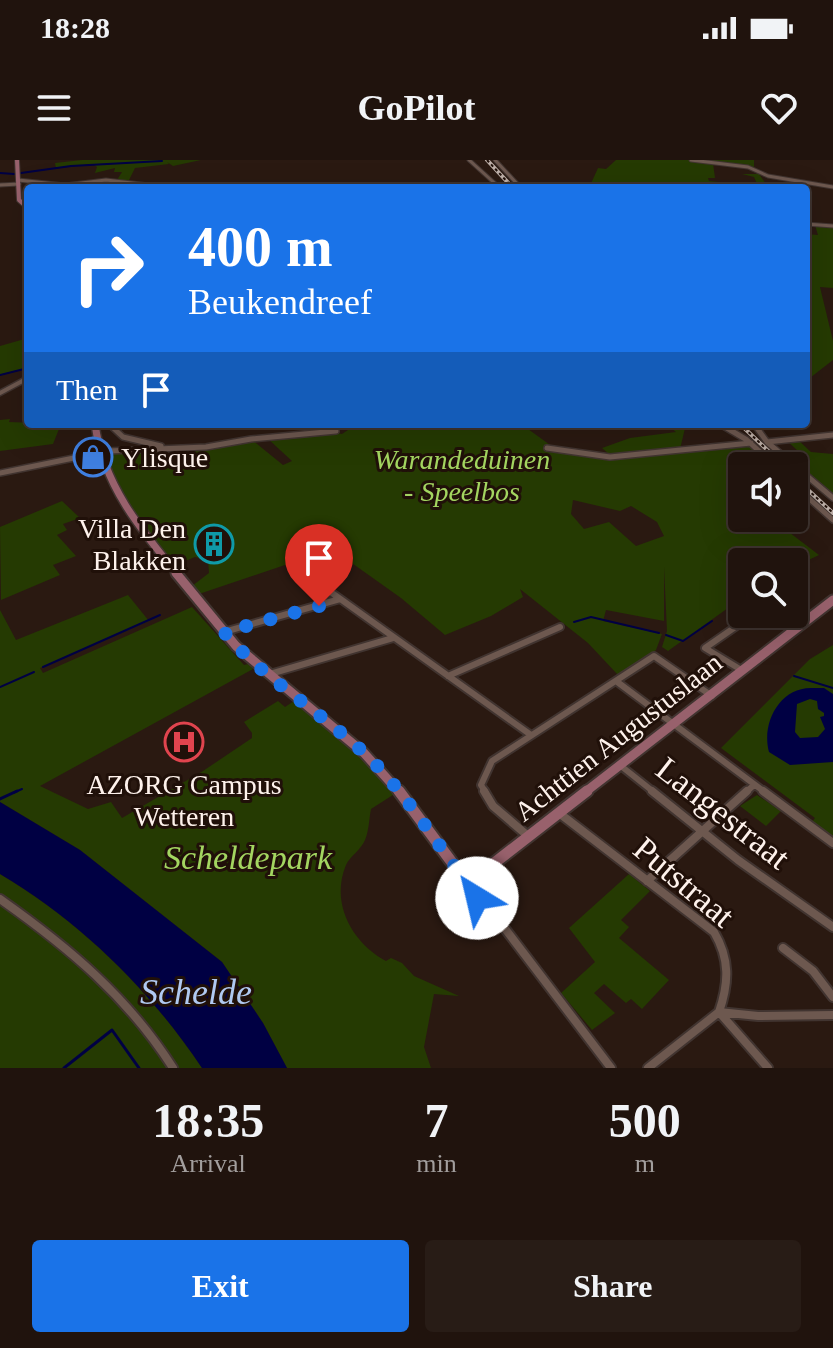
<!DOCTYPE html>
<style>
:root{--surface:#20130d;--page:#281c16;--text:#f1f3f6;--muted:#a29e9d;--line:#3d322e;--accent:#1a73e8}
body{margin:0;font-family:Georgia,serif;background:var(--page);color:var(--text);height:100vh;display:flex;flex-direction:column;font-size:30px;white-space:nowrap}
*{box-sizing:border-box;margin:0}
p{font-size:26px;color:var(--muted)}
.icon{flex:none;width:44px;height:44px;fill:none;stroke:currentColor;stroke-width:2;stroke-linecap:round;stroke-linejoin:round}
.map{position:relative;height:908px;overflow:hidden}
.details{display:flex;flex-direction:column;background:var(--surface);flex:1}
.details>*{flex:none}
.top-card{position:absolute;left:24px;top:24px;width:786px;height:244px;border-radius:8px;box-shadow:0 8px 32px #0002,0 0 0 2px var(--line);background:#1a73e8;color:#fff;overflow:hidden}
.tools{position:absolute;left:728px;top:292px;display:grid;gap:16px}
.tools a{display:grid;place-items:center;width:80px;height:80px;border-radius:8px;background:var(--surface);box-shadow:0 8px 32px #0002,0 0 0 2px var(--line);font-size:40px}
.pin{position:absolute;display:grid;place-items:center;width:68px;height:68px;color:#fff;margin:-82px -34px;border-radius:50% 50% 50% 0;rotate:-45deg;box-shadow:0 0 8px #0007}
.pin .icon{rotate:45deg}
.me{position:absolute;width:88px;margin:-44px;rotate:324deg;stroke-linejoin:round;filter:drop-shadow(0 0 6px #0008)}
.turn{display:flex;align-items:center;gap:28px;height:168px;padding:0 32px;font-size:36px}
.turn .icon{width:104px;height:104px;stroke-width:2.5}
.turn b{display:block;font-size:56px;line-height:68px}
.then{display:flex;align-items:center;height:76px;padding:0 32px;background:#0003;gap:16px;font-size:30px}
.eta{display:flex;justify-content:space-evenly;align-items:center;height:136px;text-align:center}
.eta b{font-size:48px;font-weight:600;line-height:56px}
.primary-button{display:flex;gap:16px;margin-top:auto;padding:16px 32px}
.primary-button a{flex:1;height:92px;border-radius:8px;background:var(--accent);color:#fff;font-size:32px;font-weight:600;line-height:92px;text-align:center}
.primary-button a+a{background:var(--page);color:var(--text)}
.status{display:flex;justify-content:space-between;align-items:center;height:56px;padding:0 40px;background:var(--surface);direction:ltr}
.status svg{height:22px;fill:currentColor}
header{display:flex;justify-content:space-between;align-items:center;height:104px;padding:0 32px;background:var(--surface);font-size:36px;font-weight:600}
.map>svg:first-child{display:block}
</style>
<div class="status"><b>18:28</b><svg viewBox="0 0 49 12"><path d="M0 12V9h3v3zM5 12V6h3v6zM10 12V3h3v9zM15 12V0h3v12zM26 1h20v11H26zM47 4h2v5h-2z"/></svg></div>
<header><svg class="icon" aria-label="menu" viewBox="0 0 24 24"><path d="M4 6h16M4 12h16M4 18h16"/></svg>GoPilot<svg class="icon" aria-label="heart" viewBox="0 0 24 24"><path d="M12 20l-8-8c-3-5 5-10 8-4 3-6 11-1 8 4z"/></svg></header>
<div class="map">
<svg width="833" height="908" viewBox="0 0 833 908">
<rect width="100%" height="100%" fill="#2a1911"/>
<path fill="#253a02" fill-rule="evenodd" d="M82 0H201L173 6 167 2 169 4 135 8 128 22 117 20 122 12H114L115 8 95 13 97 7 93 4 56 8 55 3Z
M616 0H754V7L713 3 715 18H708L709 21 758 26 754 17 742 14H759L768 27 775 28H626V25L607 24 605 28H589L598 8 606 9Z
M815 65 833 67V128L820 127 833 181V200L806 221V74L818 75Z
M28 178V208L0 215V186Z
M10 259 9 262 61 264 53 284 0 291V260Z
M352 264H521L553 287 611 298 748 285 757 290 752 291 768 306H742V358H777L773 360 819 395 794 407V402H742V438L668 491 662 487 667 471 664 407V461L606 450 603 461 662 474 656 490 618 515 588 483 520 429 523 437 491 456 445 475 401 438 332 389 196 435 192 426 209 413 208 400 195 397 173 406 136 357 103 293 163 289 176 307 188 303 179 289 252 280 283 305 292 301 267 278 325 271 342 274 354 266ZM573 340 620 351 631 346 657 362 664 376 636 386 609 362 584 369 571 354Z
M666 264H686L680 289 610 295 602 288 630 278 676 272Z
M797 279 811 292 833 294V336L783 294 798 291 786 280Z
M62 341 80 358 63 364 67 370 57 375 76 396 53 405 60 415 1 440 0 367Z
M128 435 149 461 40 508 43 513 192 447 244 505 248 504 253 509 40 626 88 649 111 642 122 658 203 611 252 578V573L244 562 278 541 285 547 294 541 330 568 396 633 371 649C369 659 369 671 365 680 361 690 350 696 346 705 330 743 352 783 386 801L391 798 402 803 414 816 459 836 434 834 424 887 431 908H287L263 863 222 802 80 690 0 642V450L16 480Z
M833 485V679L811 663 815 658 721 588 810 499Z
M757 635 781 651 766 666 740 646Z
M0 714C82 763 149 829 202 908H0Z
M629 714 650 731 621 760 629 767 619 778 669 820 642 849 631 839 626 843 604 824 594 833 615 853 592 870 561 833 595 802 569 768Z"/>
<path fill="#000043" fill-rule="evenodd" d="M812 528H824L833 534V602L790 605 769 592C761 563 780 527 812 528ZM810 539 817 541 818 549 824 553V556L820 557 825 569 818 577 800 578 795 572 797 544Z
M0 642 80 690 222 802 263 863 287 908H202C149 829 82 763 0 714Z"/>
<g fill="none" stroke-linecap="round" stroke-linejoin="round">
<path stroke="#000043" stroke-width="2" d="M0 13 14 14
M21 13 71 6 162 1
M0 215 28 208
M574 462 591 457 659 473
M666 475 683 481 712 461
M43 507 160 455
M794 516 833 528
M0 527 34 512
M13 633 22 629"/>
<path stroke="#000043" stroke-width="3" d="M0 639 17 631
M64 908 112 870 139 908"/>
<defs>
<path id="minor-far4" d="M469 0 500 28
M495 0 521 28
M691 0 748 7 768 16 833 27
M18 20 65 25 106 20 175 28
M0 25 19 24
M806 64 833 66"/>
<path id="minor-far3" d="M0 233 28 218"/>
<path id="minor-far2" d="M109 264 123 277 161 286
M720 264 747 280 775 306
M754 264 767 282 833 338
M767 282 833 275
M547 288 610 297 751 283
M0 313 108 291 206 287 251 279 336 271
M794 325 833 360"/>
<path id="minor-far1" d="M318 423 531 575
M224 472 340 439
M743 511 705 488 754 454
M270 514 393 478
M448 516 560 467
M616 521 766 633
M621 606 655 633
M486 633 481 625 492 601 654 496 712 536
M745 633 754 625"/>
<path id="minor" d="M484 631 493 646 528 676
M652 631 738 700 833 767
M763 631 833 683
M559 653 714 772C730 799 729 823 719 852L768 908
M468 719 491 758 503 766 611 908
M647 721 747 631
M0 739C68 787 128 837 173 908
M783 788 813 811 833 837
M648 908 719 852 758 856 833 855"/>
<path id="major-far3" d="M17 0 19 40 28 48"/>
<path id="major-far2" d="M95 264C103 324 140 369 178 415"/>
<path id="major-far1" d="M176 413 236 486 364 593 400 633
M584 633 833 440"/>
<path id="major" d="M399 631 462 716 475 718 587 631"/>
</defs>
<use href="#minor-far4" stroke="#413430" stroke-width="5"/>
<use href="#minor-far3" stroke="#413430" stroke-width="7"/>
<use href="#minor-far2" stroke="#413430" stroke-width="8"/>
<use href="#minor-far1" stroke="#413430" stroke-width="10"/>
<use href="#minor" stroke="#413430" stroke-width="12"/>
<use href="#major-far3" stroke="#413430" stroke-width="6"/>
<use href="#major-far2" stroke="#413430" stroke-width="10"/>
<use href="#major-far1" stroke="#413430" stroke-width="13"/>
<use href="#major" stroke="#413430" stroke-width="15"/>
<use href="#minor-far4" stroke="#6d584f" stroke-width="3"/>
<use href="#minor-far3" stroke="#6d584f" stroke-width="4"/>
<use href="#minor-far2" stroke="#6d584f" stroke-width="5"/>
<use href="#minor-far1" stroke="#6d584f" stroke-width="6"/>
<use href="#minor" stroke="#6d584f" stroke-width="8"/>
<use href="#major-far3" stroke="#98616c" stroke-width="4"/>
<use href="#major-far2" stroke="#98616c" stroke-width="7"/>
<use href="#major-far1" stroke="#98616c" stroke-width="9"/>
<use href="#major" stroke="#98616c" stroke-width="11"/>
<defs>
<path id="rail" d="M487 0 513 28
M740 264 784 306
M794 317 833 353"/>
</defs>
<use href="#rail" stroke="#bdafa8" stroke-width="4"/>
<use href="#rail" stroke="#201009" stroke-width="2" stroke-dasharray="3" stroke-linecap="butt"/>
</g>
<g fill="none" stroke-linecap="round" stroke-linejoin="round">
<path stroke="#1a73e8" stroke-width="14" stroke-dasharray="0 25.2" d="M319 446 224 472C264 519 318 550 363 592 401 627 430 674 462 716L468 719 477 738"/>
</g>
<defs>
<symbol id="shop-ring" viewBox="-11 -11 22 22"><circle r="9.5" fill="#201009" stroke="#3f7fe0" stroke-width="1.5"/><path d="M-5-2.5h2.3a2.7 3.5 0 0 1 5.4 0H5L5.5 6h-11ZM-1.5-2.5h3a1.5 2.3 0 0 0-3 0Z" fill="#3f7fe0"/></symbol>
<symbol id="building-ring" viewBox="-11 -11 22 22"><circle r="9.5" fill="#201009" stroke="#0f9aa8" stroke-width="1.5"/><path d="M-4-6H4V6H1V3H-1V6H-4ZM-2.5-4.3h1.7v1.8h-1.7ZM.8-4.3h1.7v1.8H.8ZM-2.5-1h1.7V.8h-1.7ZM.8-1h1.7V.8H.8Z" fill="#0f9aa8"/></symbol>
<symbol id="hospital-ring" viewBox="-11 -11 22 22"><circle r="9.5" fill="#201009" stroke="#e0444e" stroke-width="1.5"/><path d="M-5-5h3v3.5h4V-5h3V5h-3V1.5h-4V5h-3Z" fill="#e0444e"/></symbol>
</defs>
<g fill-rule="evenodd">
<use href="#shop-ring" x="71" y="275" width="44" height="44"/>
<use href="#building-ring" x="192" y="362" width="44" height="44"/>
<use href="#hospital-ring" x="162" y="560" width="44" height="44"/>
</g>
<g text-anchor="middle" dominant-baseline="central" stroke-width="6" stroke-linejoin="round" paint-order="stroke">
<g font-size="28" fill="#fef2ec" stroke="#201009" text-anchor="start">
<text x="121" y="297">Ylisque</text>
<text x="186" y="368" text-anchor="end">Villa Den<tspan x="186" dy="32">Blakken</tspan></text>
<text x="184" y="624" text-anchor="middle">AZORG Campus<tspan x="184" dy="32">Wetteren</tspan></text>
</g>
<g font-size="28" font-style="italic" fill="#a3d560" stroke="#201009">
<text x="462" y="299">Warandeduinen<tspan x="462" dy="32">- Speelbos</tspan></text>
</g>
<g font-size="28" fill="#fef2ec" stroke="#201009">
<text transform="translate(618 577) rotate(-38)">Achttien Augustuslaan</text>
</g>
<g font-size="34" fill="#fef2ec" stroke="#201009">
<text transform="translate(723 653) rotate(38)">Langestraat</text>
<text transform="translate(684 722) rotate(40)">Putstraat</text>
</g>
<g font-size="34" font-style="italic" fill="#a3d560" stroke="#201009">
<text x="248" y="697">Scheldepark</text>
</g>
<g font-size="36" font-style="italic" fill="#b0c9f1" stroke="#201009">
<text x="196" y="832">Schelde</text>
</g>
</g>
</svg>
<div class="tools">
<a><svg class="icon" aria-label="sound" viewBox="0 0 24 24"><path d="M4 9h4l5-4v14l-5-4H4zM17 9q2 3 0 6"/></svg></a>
<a><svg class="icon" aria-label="search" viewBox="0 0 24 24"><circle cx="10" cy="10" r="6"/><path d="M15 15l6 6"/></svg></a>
</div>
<div class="pin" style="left:319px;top:446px;background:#d93025"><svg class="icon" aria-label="arrive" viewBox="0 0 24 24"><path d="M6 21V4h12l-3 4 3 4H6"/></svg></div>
<svg class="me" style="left:477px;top:738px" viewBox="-20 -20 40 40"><circle r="19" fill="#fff"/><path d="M0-13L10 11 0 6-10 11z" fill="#1a73e8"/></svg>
<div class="top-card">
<div class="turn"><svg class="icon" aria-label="right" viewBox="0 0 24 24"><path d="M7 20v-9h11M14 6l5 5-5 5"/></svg><div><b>400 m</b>Beukendreef</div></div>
<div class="then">Then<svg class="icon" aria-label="arrive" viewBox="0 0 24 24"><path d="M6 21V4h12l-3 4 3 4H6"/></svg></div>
</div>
</div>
<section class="details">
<div class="eta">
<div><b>18:35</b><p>Arrival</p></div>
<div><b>7</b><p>min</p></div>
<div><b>500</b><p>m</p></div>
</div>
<div class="primary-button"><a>Exit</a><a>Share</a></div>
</section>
